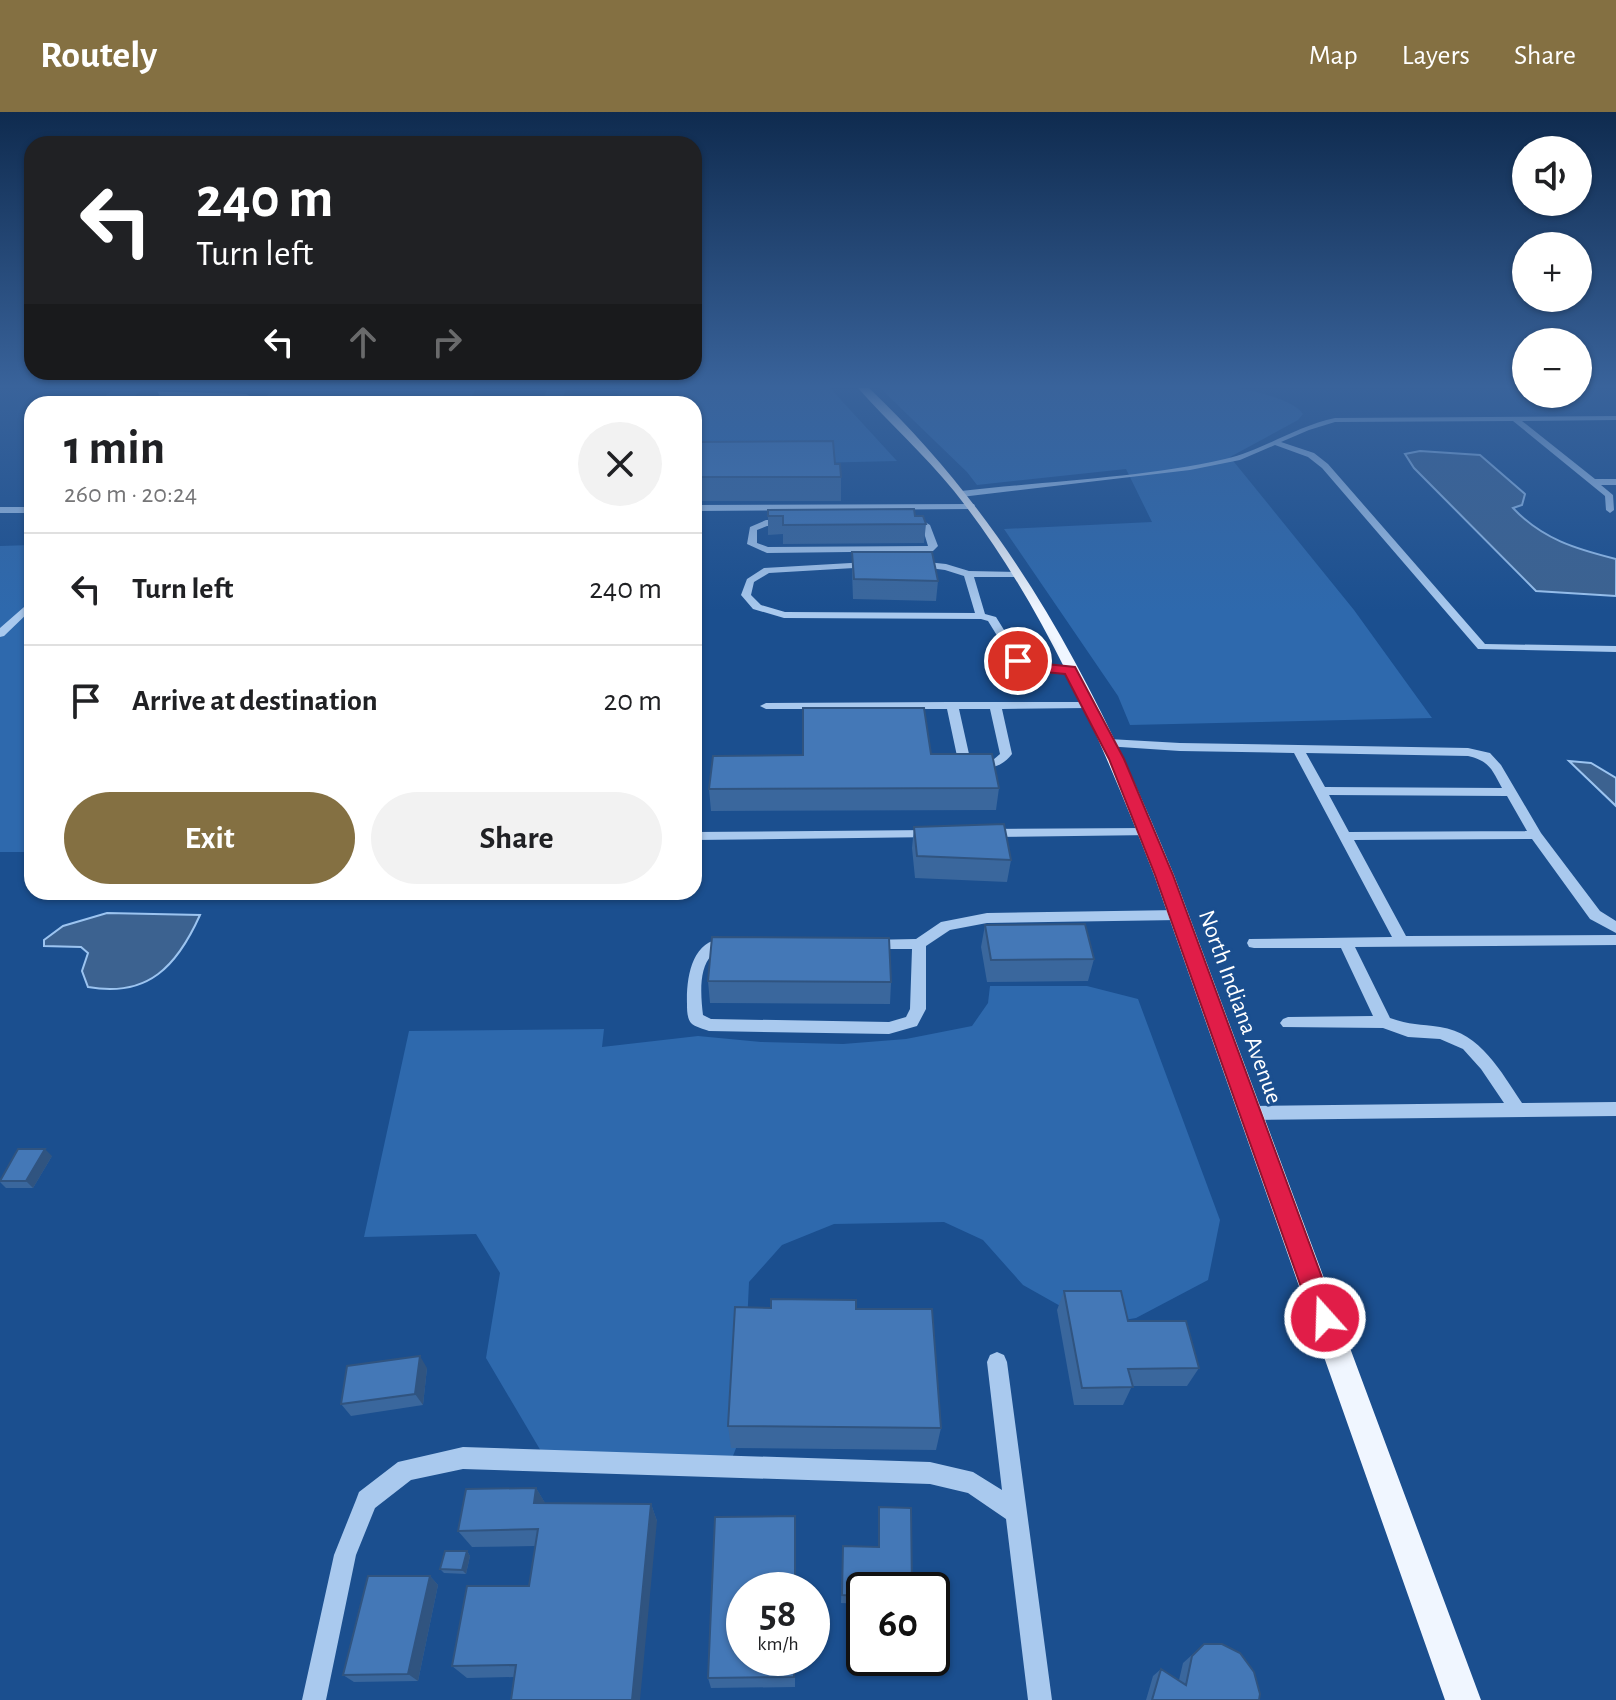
<!DOCTYPE html>
<meta charset="utf-8">
<style>
:root{--surface:#fff;--page:#f2f2f2;--text:#202124;--muted:#757577;--line:#e0e0e0;--accent:#847042}
body{margin:0;font-family:"Alegreya Sans",sans-serif;background:var(--page);color:var(--text);height:100vh;display:flex;flex-direction:column;font-size:30px;white-space:nowrap}
*{box-sizing:border-box;margin:0}
p{font-size:26px;color:var(--muted)}
.icon{flex:none;width:44px;height:44px;fill:none;stroke:currentColor;stroke-width:2;stroke-linecap:round;stroke-linejoin:round}
.map{position:relative;flex:1;overflow:hidden}
.sheet{position:absolute;left:24px;top:284px;width:678px;height:504px;display:flex;flex-direction:column;background:var(--surface);border-radius:24px;box-shadow:0 2px 6px #0004}
.sheet>*{flex:none}
.top-card{position:absolute;left:24px;top:24px;width:678px;height:244px;border-radius:24px;box-shadow:0 2px 6px #0004;background:#202124;color:#fff;overflow:hidden}
.tools{position:absolute;left:1512px;top:24px;display:grid;gap:16px}
.tools a{display:grid;place-items:center;width:80px;height:80px;border-radius:50%;background:var(--surface);box-shadow:0 2px 6px #0004;font-size:40px}
.speed{position:absolute;left:726px;top:1460px;display:flex;gap:16px;font-size:40px;font-weight:700;text-align:center}
.speed>*{display:grid;place-content:center;width:104px;height:104px;border-radius:50%;background:var(--surface);box-shadow:0 2px 6px #0004;line-height:1}
.speed small{font-size:20px;font-weight:400}
.speed .limit{border:4px solid #111;border-radius:12px;background:#fff;color:#111}
.pin{position:absolute;display:grid;place-items:center;width:68px;height:68px;color:#fff;margin:-34px;border:4px solid #fff;border-radius:50%;box-shadow:0 2px 8px #0007}
.me{position:absolute;width:88px;margin:-44px;rotate:340deg;stroke-linejoin:round;filter:drop-shadow(0 0 6px #0008)}
.turn{display:flex;align-items:center;gap:28px;height:168px;padding:0 40px;font-size:36px}
.turn .icon{width:104px;height:104px;stroke-width:2.5}
.turn b{display:block;font-size:56px;line-height:68px}
.lanes{display:flex;align-items:center;height:76px;padding:0 40px;background:#0003;justify-content:center;gap:40px;direction:ltr}
.lanes .off{opacity:.35}
.round{display:grid;place-items:center;flex:none;width:84px;height:84px;border-radius:42px;background:var(--page)}
.head{display:flex;align-items:center;justify-content:space-between;height:136px;padding:0 40px}
h1{font-size:48px;font-weight:700;line-height:60px}
.primary-button{display:flex;gap:16px;margin-top:auto;padding:16px 40px}
.primary-button a{flex:1;height:92px;border-radius:48px;background:var(--accent);color:#fff;font-size:32px;font-weight:700;line-height:92px;text-align:center}
.primary-button a+a{background:var(--page);color:var(--text)}
ul{padding:0;list-style:none}
li{display:flex;align-items:center;gap:24px;height:112px;padding:0 40px;border-top:2px solid var(--line)}
li div{flex:1}
li b{display:block;font-size:30px}
li em{font-style:normal}
header{display:flex;align-items:center;gap:48px;box-sizing:border-box;height:112px;padding:0 40px;background:var(--accent);color:#fff}
header strong{font-size:38px}
nav{display:flex;gap:44px;margin-inline-start:auto;font-size:28px}
.map>svg:first-child{display:block}
</style>
<header>
<strong>Routely</strong>
<nav><a>Map</a><a>Layers</a><a>Share</a></nav>
</header>
<div class="map">
<svg width="1616" height="1588" viewBox="0 0 1616 1588">
<rect width="100%" height="100%" fill="#1b4f8f"/>
<path fill="#2e69ad" d="M624 276H830L897 349 694 354V292H609Z
M880 276H1236C1254 279 1292 287 1303 302L1298 308 1230 345 1354 498 1432 606 1130 613 1118 584 1004 417 1152 410 1126 357 977 373 967 360Z
M32 433V740H0V434Z
M990 874H1087L1138 887 1220 1108 1208 1168 1136 1206 1094 1213 1023 1173 983 1128 944 1110 834 1112 782 1133 749 1170 742 1321 729 1354 545 1346 486 1246 500 1161 476 1122 364 1125 409 919 604 917 602 935 698 924 761 930 843 932 906 927 972 914 988 891Z"/>
<path fill="#3c6290" stroke="#9cc4f0" stroke-width="2" d="M1420 339 1480 343 1525 382 1522 393 1513 396C1542 427 1576 437 1616 447V484L1536 479 1414 356 1405 342Z
M1569 649 1591 651 1616 666V694Z
M107 801 200 803C177 854 148 886 88 875L82 859 88 841 81 835 44 834V828L63 814Z"/>
<g fill="none" stroke-linecap="round" stroke-linejoin="round">
<path fill="#a9c9ee" fill-rule="evenodd" d="M140 279 246 282 250 284 246 286 137 283Z
M1616 304V308L1522 309 1595 367H1616V373H1601L1613 383 1614 398 1610 401 1606 398 1605 384 1513 309 1335 310 1309 318 1281 330 1314 341 1328 352 1485 532 1616 534V540L1478 537 1322 356 1308 345 1275 333 1240 348 1190 358 961 385 957 382 961 379C1046 369 1142 366 1225 347 1264 338 1296 314 1335 306Z
M974 392 975 394 971 397 694 399V393Z
M0 395H32V401H0Z
M920 407 930 413 938 434 933 439 767 441 747 432 750 415 766 408ZM918 413 922 414 928 434 768 435 757 431V418L767 414Z
M917 449 946 452 969 459 1018 460 1020 462 1015 465H974L985 502 996 505 1022 547 1036 552 1074 556V560L1034 558 1014 551 988 509 981 507 784 506 753 497 741 483 747 467 764 456 868 450 873 453 871 455 769 461 754 470 751 483 761 493 785 500 975 501 964 464 945 458 914 454V450Z
M32 488V497L4 524 0 525V516Z
M950 590H1089L1095 593 1089 596 1002 597 1012 642C998 661 973 660 957 644L947 597H766L760 594 766 591ZM959 597H990L1000 642 993 648 986 649 969 642Z
M1109 627 1180 631 1468 636 1490 641 1501 653 1541 721 1600 799 1616 809V821L1590 807 1532 727 1354 728 1406 824 1616 823V833L1355 835 1390 906C1410 913 1420 912 1440 915 1481 921 1501 960 1522 991L1616 990V1004L1250 1008 1244 1006 1242 1001 1244 996 1250 994 1504 991 1481 957 1463 937 1440 927 1408 925 1383 916 1283 915 1280 911 1283 907 1288 905 1373 904 1341 836H1254L1249 835 1247 831 1249 827 1392 825 1294 641 1180 639 1105 634V628ZM1306 641 1468 644C1490 649 1492 658 1502 676L1325 675ZM1329 683 1507 684 1527 719 1349 720Z
M1148 716 1155 720 1153 723 988 725 981 721 988 717Z
M931 718 936 719 938 722 936 725 694 728V720Z
M1179 798 1186 803 1179 808 987 811 950 818 926 834V897L917 914 889 922 709 919C704 917 695 915 691 911 687 906 687 898 687 892 686 864 693 821 731 828L733 832 731 836C725 838 717 838 712 843 698 856 701 886 703 903L711 907 889 910 906 905 910 897 912 837H871L866 836 864 832 866 828 916 827 941 810 987 801Z
M997 1240 1004 1243 1007 1250 1052 1588H1028L1006 1407 968 1381 930 1372 463 1357 411 1368 375 1396 356 1443 326 1588H302L334 1443 356 1388 359 1380 398 1350 463 1335 930 1350 973 1360 1002 1378 987 1250 990 1243Z"/>
<path fill="#f0f6ff" fill-rule="evenodd" d="M858 276H869C1016 416 1098 578 1174 763L1481 1588H1445L1154 763C1102 630 1044 492 954 379 924 342 889 311 858 276Z"/>
</g>
<path fill="#3a679d" d="M694 330 835 352 841 365V389H694Z
M768 398 915 404 926 412 924 431 783 432V422L768 423Z
M852 440 938 469 936 489 853 487 852 460Z
M931 642 999 676 996 698 711 699 709 677Z
M914 715 1011 748 1007 770 915 766 912 736Z
M985 813 1094 847 1088 869 987 870 981 835Z
M708 869 891 870 890 892 710 891Z
M52 1044 33 1076H6L0 1070V1067Z
M1064 1179 1128 1209 1199 1256 1187 1274H1132L1123 1293H1074L1057 1198Z
M856 1197 941 1316 936 1338 731 1336 728 1314Z
M427 1256 423 1293 351 1304 341 1292Z
M536 1376 545 1391 651 1392 657 1409 514 1565 467 1566 452 1554 529 1474 535 1434 472 1435 458 1419Z
M879 1395 911 1396 864 1478V1492L841 1491 843 1434 878 1435V1405Z
M467 1439 470 1444 466 1462 444 1461 440 1457Z
M430 1464 438 1473 418 1569 354 1570 343 1563Z
M1204 1532 1259 1588H1146L1153 1564 1161 1557 1179 1568 1183 1551Z
M795 1546V1575L711 1576 708 1566Z"/>
<path fill="#305480" d="M146 276H156L161 287 155 292H127Z
M478 276H484L485 280 478 292H468Z
M568 276H575L568 292 564 285Z
M45 1037 52 1044 33 1076 26 1069Z
M420 1244 427 1256 423 1293 415 1282Z
M536 1376 547 1394 534 1391Z
M651 1392 657 1409 640 1588H632Z
M467 1439 470 1444 466 1462 462 1458Z
M430 1464 438 1473 418 1569 408 1562Z"/>
<path fill="#4478b7" stroke="#305480" stroke-width="2" d="M114 276H146L127 292H94Z
M273 276H478L468 292H258Z
M547 276H568L564 285 575 283 571 292H540Z
M833 329 835 352H840L841 365H694V330Z
M914 397 915 404H923L926 412 783 413V404H768V398Z
M852 440H932L938 469 854 467Z
M803 596H924L931 642H992L999 676 709 677 713 644 803 643Z
M1004 712 1011 748 917 744 914 715Z
M1085 812 1094 847 991 848 985 813Z
M712 825 889 826 891 870 708 869Z
M18 1037H45L26 1069H0Z
M1064 1179H1121L1128 1209H1186L1199 1256 1128 1257 1133 1275 1082 1276Z
M771 1187 856 1188V1197H932L941 1316 728 1314 735 1195 771 1196Z
M420 1244 415 1282 341 1292 347 1254Z
M536 1376 534 1391 651 1392 632 1588H511L516 1553 452 1554 467 1474H529L538 1417 458 1419 466 1377Z
M879 1395 911 1396 912 1478H864V1484L842 1483 843 1434 879 1435Z
M795 1404V1478H744V1546H795L794 1565 708 1566 715 1405Z
M445 1439H467L462 1458 440 1457Z
M368 1464H430L408 1562 343 1563Z
M1204 1532H1222L1240 1541 1254 1560 1260 1582 1259 1588H1152L1161 1557 1186 1573 1192 1544Z"/>
<linearGradient id="sky" x2="0" y2="1"><stop stop-color="#0f2b4f"/><stop offset="0.55" stop-color="#39639b"/><stop offset="1" stop-color="#39639b" stop-opacity="0"/></linearGradient>
<rect width="1616" height="499" fill="url(#sky)"/>
<path fill="#e11d48" stroke="#92132f" stroke-width="2" d="M1018 545 1036 551 1075 555 1124 647 1173 763 1337 1206 1334 1215 1325 1219 1316 1215 1312 1206 1155 763 1109 647 1065 562 1034 559 1013 552V546Z"/>
<g text-anchor="middle" dominant-baseline="central" stroke-width="6" stroke-linejoin="round" paint-order="stroke">
<g font-size="24" fill="#fff" stroke="#1b4f8f">
<text transform="translate(1240 895) rotate(70)">North Indiana Avenue</text>
</g>
</g>
</svg>
<div class="tools">
<a><svg class="icon" aria-label="sound" viewBox="0 0 24 24"><path d="M4 9h4l5-4v14l-5-4H4zM17 9q2 3 0 6"/></svg></a>
<a>+</a>
<a>−</a>
</div>
<div class="speed"><div>58<small>km/h</small></div><div class="limit">60</div></div>
<div class="pin" style="left:1018px;top:549px;background:#d93025"><svg class="icon" aria-label="arrive" viewBox="0 0 24 24"><path d="M6 21V4h12l-3 4 3 4H6"/></svg></div>
<svg class="me" style="left:1325px;top:1206px" viewBox="-20 -20 40 40"><circle r="17" fill="#e11d48" stroke="#fff" stroke-width="3"/><path d="M0-11L8 9 0 5-8 9z" fill="#fff"/></svg>
<div class="top-card">
<div class="turn"><svg class="icon" aria-label="left" viewBox="0 0 24 24"><path d="M17 20v-9H6M10 6l-5 5 5 5"/></svg><div><b>240 m</b>Turn left</div></div>
<div class="lanes"><svg class="icon" aria-label="left" viewBox="0 0 24 24"><path d="M17 20v-9H6M10 6l-5 5 5 5"/></svg><svg class="icon off" aria-label="ahead" viewBox="0 0 24 24"><path d="M12 20V5M6 11l6-6 6 6"/></svg><svg class="icon off" aria-label="right" viewBox="0 0 24 24"><path d="M7 20v-9h11M14 6l5 5-5 5"/></svg></div>
</div>
<section class="sheet">
<div class="head"><div><h1>1 min</h1><p>260 m · 20:24</p></div><a class="round"><svg class="icon" aria-label="close" viewBox="0 0 24 24"><path d="M6 6l12 12M18 6L6 18"/></svg></a></div>
<ul>
<li><svg class="icon" aria-label="left" viewBox="0 0 24 24"><path d="M17 20v-9H6M10 6l-5 5 5 5"/></svg><div><b>Turn left</b></div><em>240 m</em></li>
<li><svg class="icon" aria-label="arrive" viewBox="0 0 24 24"><path d="M6 21V4h12l-3 4 3 4H6"/></svg><div><b>Arrive at destination</b></div><em>20 m</em></li>
</ul>
<div class="primary-button"><a>Exit</a><a>Share</a></div>
</section>
</div>
